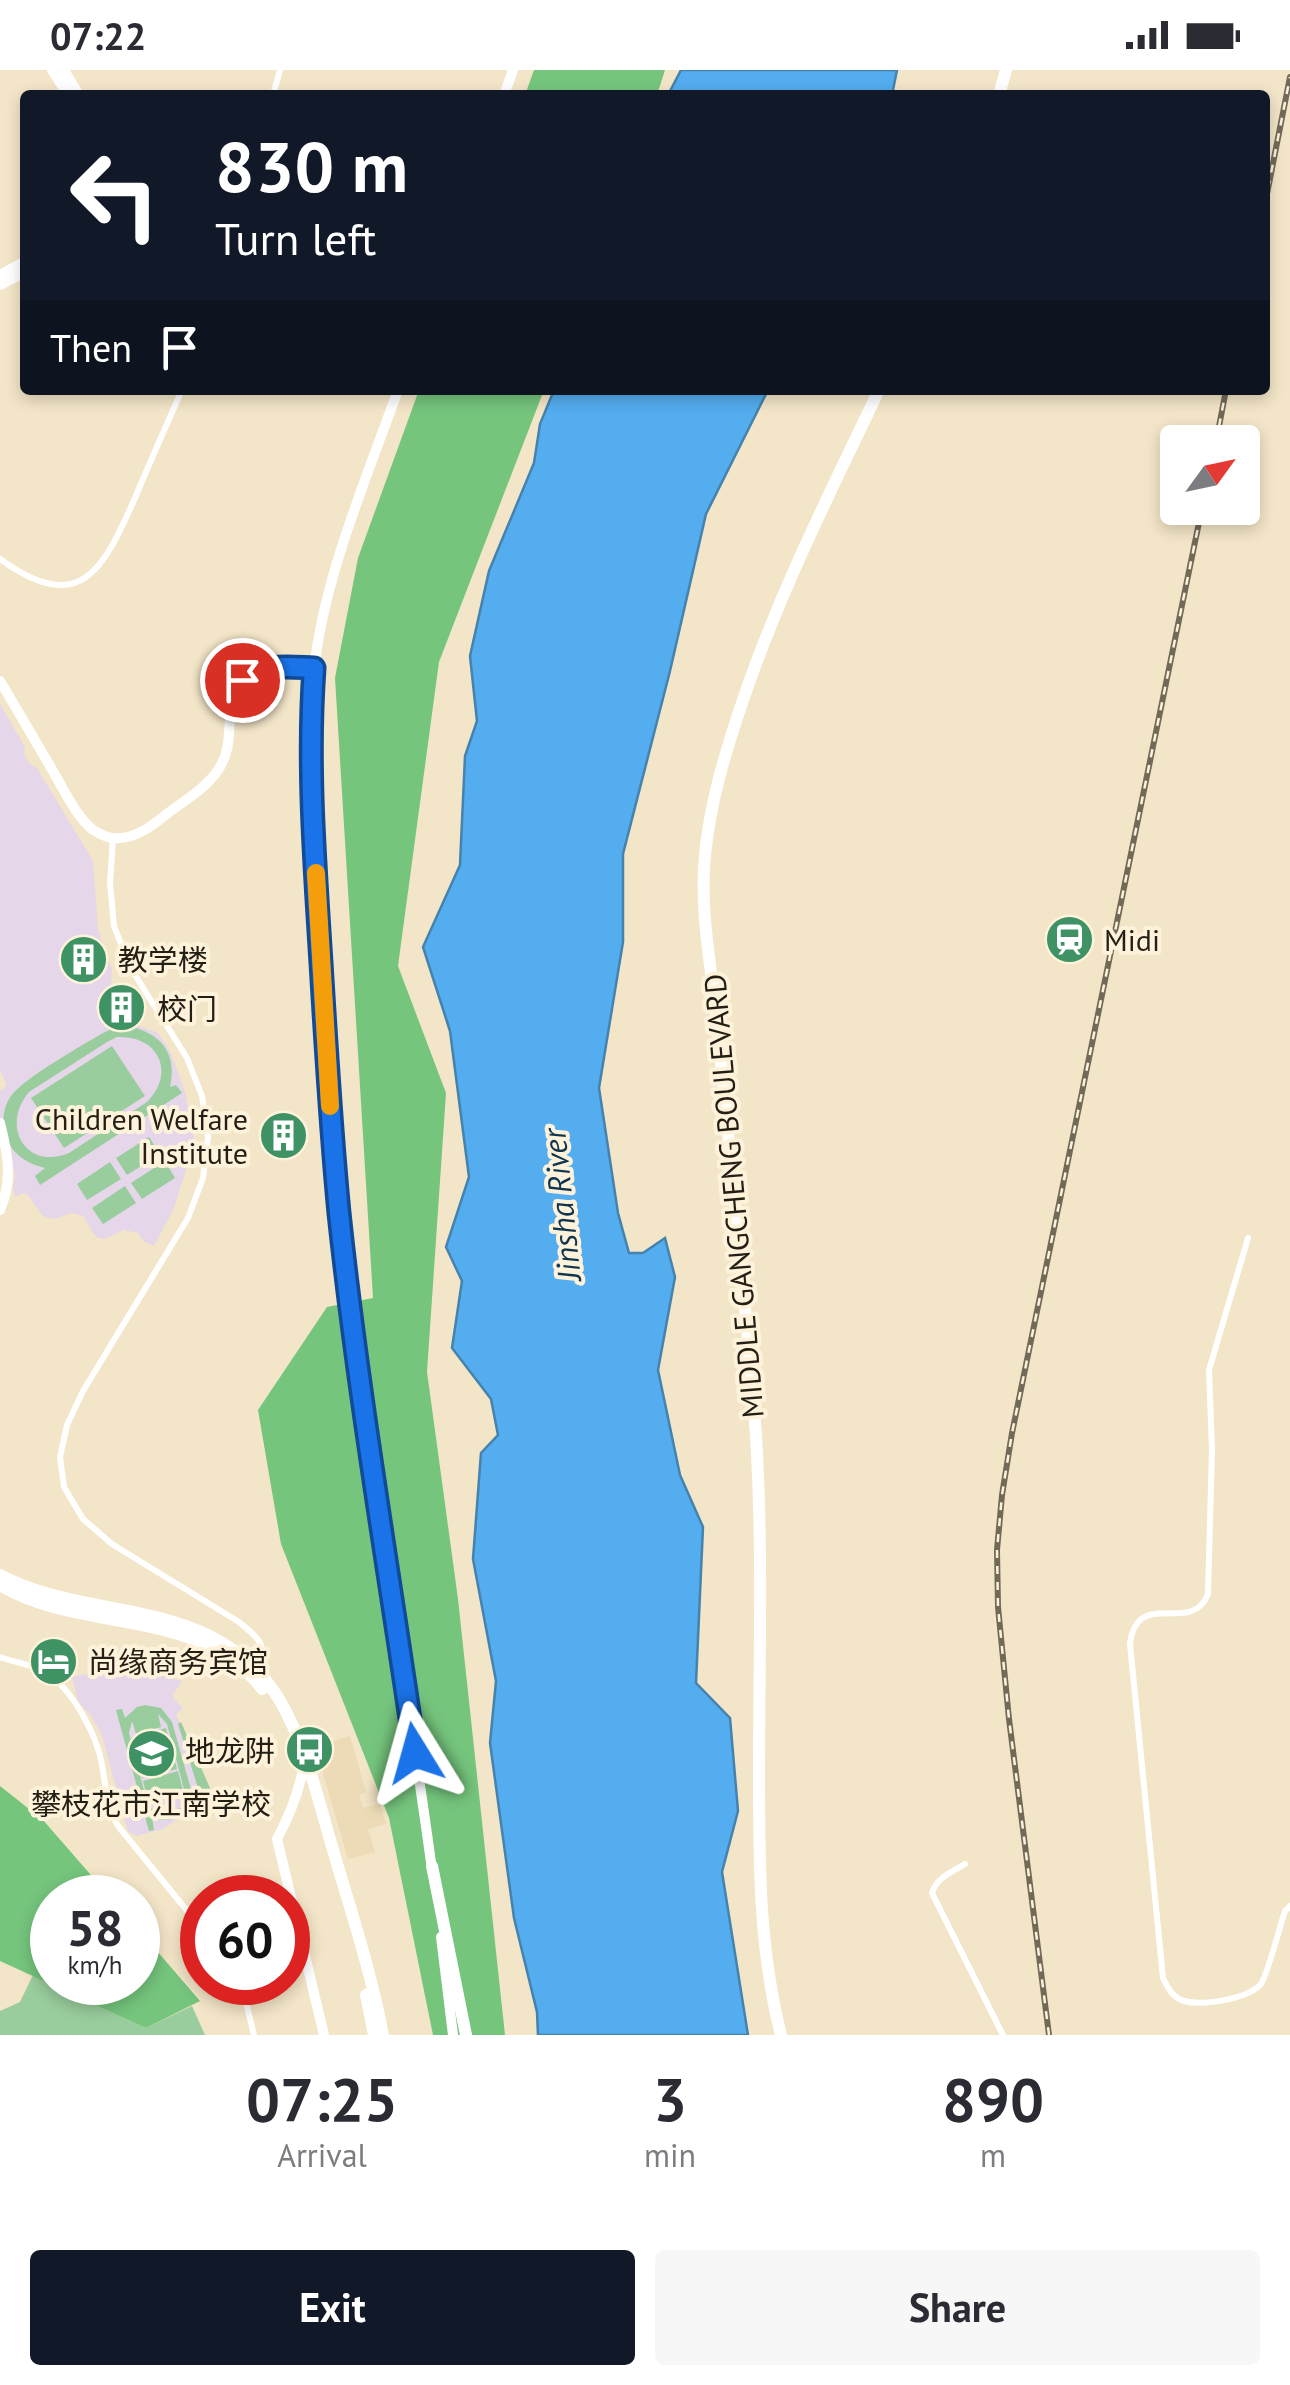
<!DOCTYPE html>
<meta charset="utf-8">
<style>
:root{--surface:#fff;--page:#f7f7f7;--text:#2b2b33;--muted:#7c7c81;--accent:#111827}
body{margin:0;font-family:"PT Sans","Noto Sans SC",sans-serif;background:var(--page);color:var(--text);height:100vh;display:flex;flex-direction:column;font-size:38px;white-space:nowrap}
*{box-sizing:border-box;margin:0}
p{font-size:32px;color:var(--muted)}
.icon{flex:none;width:55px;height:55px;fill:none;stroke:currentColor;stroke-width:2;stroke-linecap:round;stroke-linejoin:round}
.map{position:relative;height:1965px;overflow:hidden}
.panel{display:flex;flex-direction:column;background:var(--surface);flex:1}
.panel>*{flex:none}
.banner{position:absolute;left:20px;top:20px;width:1250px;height:305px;border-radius:10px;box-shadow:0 5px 15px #0003;background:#111827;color:#fff;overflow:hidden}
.needle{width:65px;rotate:57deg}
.buttons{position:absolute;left:1160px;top:355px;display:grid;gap:20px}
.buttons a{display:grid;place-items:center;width:100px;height:100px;border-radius:10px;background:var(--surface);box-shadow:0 5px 15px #0003;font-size:50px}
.speed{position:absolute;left:30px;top:1805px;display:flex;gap:20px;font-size:50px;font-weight:700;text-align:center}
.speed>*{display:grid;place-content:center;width:130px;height:130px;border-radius:50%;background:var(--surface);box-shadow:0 5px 15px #0003;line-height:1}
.speed small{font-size:25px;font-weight:400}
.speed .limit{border:15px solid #d22;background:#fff;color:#111}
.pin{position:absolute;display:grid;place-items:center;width:85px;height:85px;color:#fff;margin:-42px;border:5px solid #fff;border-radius:50%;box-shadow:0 2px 10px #0007}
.me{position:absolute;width:110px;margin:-55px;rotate:352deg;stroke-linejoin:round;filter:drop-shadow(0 0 8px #0008)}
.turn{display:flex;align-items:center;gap:35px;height:210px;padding:0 30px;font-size:45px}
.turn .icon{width:130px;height:130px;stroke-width:2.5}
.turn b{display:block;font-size:70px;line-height:85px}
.then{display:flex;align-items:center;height:95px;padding:0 30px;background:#0003;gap:20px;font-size:38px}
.eta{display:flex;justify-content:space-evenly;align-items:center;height:170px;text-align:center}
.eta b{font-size:60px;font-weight:700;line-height:70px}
.cta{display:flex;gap:20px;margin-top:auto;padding:20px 30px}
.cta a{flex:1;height:115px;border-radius:10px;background:var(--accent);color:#fff;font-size:40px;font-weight:700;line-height:115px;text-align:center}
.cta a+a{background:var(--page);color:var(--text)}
.status{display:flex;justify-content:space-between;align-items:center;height:70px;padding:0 50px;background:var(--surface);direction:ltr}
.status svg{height:28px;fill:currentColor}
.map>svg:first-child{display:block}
</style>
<div class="status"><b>07:22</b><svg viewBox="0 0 49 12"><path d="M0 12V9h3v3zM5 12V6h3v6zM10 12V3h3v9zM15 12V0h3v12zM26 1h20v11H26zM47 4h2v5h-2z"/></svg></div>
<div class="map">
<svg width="1290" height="1965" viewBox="0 0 1290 1965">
<rect width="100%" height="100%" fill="#f3e5c7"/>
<path fill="#ecdbb6" d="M350 1666 366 1722 359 1725 363 1738 380 1734 386 1754 368 1759 375 1782 348 1789 315 1676Z"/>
<path fill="#e5d7e9" d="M0 634 25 677 24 685 31 695 37 698 93 791 98 858 106 888 112 898 111 915 117 917 116 923 134 948 140 949 139 956 158 963 171 983 186 1025 194 1068 192 1081 174 1138 154 1176 143 1171 138 1163 124 1160 105 1169 98 1168 92 1162 84 1146 71 1143 55 1149 48 1148 42 1145 28 1125 23 1123 15 1127 13 1119 15 1104 0 1051V1021L7 1016 0 1000Z
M107 1592 131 1596 182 1611 172 1626 183 1639 176 1644 213 1725 163 1759 136 1766 128 1761 102 1666 92 1647 78 1631 72 1607 91 1603Z"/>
<path fill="#9acd9d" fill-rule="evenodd" d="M130 956C163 965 177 984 170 1017L176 1015 182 1023 40 1115 35 1106 45 1098C26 1093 11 1084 5 1064 2 1051 3 1037 11 1026 24 1008 81 976 103 963L116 957ZM117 967C159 965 176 1003 147 1032L69 1083C26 1101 0 1056 29 1022L107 972Z
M112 976 145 1026 64 1078 31 1028Z
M149 1067 160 1084 127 1105 116 1088Z
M165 1091 175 1108 142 1129 131 1113Z
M110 1092 121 1109 87 1130 77 1114Z
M125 1116 136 1133 103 1154 92 1138Z
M145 1635 161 1638 172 1652 192 1723C190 1746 173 1755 152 1747L154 1760 149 1761 116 1640 122 1639 125 1648 137 1637ZM158 1644 167 1654 185 1723 182 1736 173 1744H161L155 1742 147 1732 129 1663 132 1651 136 1664 161 1657Z
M181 1652 213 1725 196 1737 198 1718 178 1654Z
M166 1658 171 1677 137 1687 131 1668Z
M172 1680 177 1699 142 1708 137 1689Z
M178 1701 183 1720 148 1730 143 1711Z
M33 1905 146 1958 192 1936 205 1965H0V1941L20 1932Z"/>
<path fill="#75c57d" d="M534 0H665L657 25H525Z
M419 320H544L439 592 398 896 446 1023 427 1302 458 1529 505 1965H433L389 1748 281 1474 258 1340 327 1237 373 1228 335 608 358 488Z
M0 1716 43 1750 110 1827 52 1828V1912H138V1859L200 1931 146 1958 0 1891Z"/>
<path fill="#53adef" stroke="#4582ad" stroke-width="2.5" d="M681 0H897L892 25H668Z
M554 320H768L706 444 670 601 623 784V872L599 1018 618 1143 629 1183H643L665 1168 675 1207 658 1300 680 1405 703 1457 696 1613 730 1648 738 1741 722 1802 748 1965H538L537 1942 514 1848 490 1673 496 1611 473 1489 481 1383 498 1365 491 1329 452 1278 462 1211 446 1177 469 1107 450 961 423 877 460 795 465 686 477 651 470 586 489 501 534 393 540 354Z"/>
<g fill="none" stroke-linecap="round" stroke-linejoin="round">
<path stroke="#fff" stroke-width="6" d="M273 25 280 0
M0 489C81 547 103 500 135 428 150 392 166 356 182 320
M113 768 110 813 114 856 130 897 187 988 202 1026 208 1068 203 1108 188 1148 83 1321 67 1355 60 1387 64 1417 83 1449 112 1474 239 1552C259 1568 268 1575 260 1601
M1248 1168 1209 1300 1212 1380 1208 1524C1192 1566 1137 1517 1130 1574L1163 1908C1168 1918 1173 1928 1184 1931 1202 1936 1247 1929 1260 1915 1267 1908 1280 1855 1285 1841L1290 1836
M0 1587C14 1592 32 1595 45 1602 72 1618 97 1665 102 1695 106 1717 107 1737 118 1756L202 1859
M965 1794C952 1802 936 1808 932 1823L1003 1965
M241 1912 254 1965"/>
<path stroke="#fff" stroke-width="10" d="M52 0 68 25
M64 0 79 25
M0 205 25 191
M0 215 25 202
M0 611C18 641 36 672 54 703 65 722 76 746 93 760 98 763 108 768 114 768 135 770 153 755 168 743 187 729 213 714 223 691 235 666 223 632 241 610 258 590 291 598 314 598
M0 1053C8 1084 13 1110 0 1140
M305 1688C301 1717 291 1743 277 1769L324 1965"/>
<path stroke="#fff" stroke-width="10" d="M504 25 513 0
M398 320C367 407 323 509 314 601 303 701 316 803 322 902 329 1023 338 1143 354 1263 376 1443 408 1621 432 1800
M441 1867 453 1965"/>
<path stroke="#fff" stroke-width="12" d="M999 25 1006 0
M0 1505C66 1540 146 1534 212 1567 239 1581 263 1603 279 1629 306 1675 318 1729 333 1780 351 1841 371 1902 383 1965
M0 1515C80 1564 200 1536 262 1619
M432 1796 466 1965
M366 1925 374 1965
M781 1965C759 1879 759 1793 759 1705 759 1592 763 1479 756 1366 746 1231 731 1097 718 962 713 904 699 844 705 785 710 732 726 680 743 630 780 521 830 423 879 320"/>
<defs>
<path id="rail" d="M1265 134 1290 7
M1216 372 1226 320
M1049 1965 1009 1649 998 1537 997 1480 1002 1425 1012 1363 1202 438"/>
</defs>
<use href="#rail" stroke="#726a58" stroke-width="6"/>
<use href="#rail" stroke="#fef2db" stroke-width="2.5" stroke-dasharray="8" stroke-linecap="butt"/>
</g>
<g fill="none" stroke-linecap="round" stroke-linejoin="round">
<defs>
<path id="route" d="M242 610C264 593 288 597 314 598 307 697 315 795 321 893 326 977 331 1060 339 1143 358 1323 389 1503 415 1683"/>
</defs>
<use href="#route" stroke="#114b97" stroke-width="25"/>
<use href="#route" stroke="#1a73e8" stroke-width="18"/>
<path stroke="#f59e0b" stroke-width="18" d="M316 803 330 1036"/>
</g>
<defs>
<symbol id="station-disc" viewBox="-11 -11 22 22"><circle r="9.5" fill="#3e9264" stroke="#fef2db"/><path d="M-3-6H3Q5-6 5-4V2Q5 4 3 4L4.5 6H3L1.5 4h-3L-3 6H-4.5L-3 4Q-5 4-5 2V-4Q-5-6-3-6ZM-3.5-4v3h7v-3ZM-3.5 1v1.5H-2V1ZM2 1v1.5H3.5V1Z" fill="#fff"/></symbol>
<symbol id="building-disc" viewBox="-11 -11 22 22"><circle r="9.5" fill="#3e9264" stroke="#fef2db"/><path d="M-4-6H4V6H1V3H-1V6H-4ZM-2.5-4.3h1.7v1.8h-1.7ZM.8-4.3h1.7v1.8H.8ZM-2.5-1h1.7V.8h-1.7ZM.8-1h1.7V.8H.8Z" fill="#fff"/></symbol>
<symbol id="hotel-disc" viewBox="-11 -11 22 22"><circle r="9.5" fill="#3e9264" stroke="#fef2db"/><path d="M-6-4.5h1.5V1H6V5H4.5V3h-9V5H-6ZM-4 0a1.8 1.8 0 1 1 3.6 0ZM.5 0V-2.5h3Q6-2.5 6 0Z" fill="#fff"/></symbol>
<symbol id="bus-disc" viewBox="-11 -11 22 22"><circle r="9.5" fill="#3e9264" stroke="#fef2db"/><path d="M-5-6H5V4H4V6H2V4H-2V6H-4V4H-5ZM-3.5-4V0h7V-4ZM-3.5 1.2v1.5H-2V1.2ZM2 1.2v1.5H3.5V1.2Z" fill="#fff"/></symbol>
<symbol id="school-disc" viewBox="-11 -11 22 22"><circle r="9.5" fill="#3e9264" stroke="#fef2db"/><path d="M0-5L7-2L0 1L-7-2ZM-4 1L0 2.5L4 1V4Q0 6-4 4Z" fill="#fff"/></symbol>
</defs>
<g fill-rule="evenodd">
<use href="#station-disc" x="1042" y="842" width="55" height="55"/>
<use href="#building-disc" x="56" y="862" width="55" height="55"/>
<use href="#building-disc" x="94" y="910" width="55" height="55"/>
<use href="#building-disc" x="256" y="1038" width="55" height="55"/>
<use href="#hotel-disc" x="26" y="1564" width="55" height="55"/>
<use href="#bus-disc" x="282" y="1652" width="55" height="55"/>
<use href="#school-disc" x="124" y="1656" width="55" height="55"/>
</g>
<g text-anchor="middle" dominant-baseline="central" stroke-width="8" stroke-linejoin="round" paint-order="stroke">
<g font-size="30" fill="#241f14" stroke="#fef2db" text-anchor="start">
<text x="1104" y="869">Midi</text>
<text x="118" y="889">教学楼</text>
<text x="157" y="938">校门</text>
<text x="248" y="1048" text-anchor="end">Children Welfare<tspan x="248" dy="34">Institute</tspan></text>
<text x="88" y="1591">尚缘商务宾馆</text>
<text x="275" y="1680" text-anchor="end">地龙阱</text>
<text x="151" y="1733" text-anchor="middle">攀枝花市江南学校</text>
</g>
<g font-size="30" fill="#241f14" stroke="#fef2db">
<text transform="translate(733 1126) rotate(-95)">MIDDLE GANGCHENG BOULEVARD</text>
</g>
<g font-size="32" font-style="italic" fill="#103550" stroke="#fef2db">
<text transform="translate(561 1135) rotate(-96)">Jinsha River</text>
</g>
</g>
</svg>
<div class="buttons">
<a><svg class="needle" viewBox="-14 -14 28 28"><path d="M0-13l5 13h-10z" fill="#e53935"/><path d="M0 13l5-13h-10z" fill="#7c7c81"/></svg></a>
</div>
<div class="speed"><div>58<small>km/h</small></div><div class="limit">60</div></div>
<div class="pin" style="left:242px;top:610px;background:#d93025"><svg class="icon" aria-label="arrive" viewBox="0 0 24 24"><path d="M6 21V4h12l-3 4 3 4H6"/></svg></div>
<svg class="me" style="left:415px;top:1683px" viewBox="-20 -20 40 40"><path d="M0-17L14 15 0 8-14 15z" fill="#1a73e8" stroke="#fff" stroke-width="4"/></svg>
<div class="banner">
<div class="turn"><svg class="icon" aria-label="left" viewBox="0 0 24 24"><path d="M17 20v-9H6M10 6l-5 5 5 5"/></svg><div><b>830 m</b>Turn left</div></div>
<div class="then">Then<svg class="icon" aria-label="arrive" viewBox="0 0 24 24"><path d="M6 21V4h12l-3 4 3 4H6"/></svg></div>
</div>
</div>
<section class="panel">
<div class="eta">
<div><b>07:25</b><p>Arrival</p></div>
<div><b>3</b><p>min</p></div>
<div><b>890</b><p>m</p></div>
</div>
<div class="cta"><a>Exit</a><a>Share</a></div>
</section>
